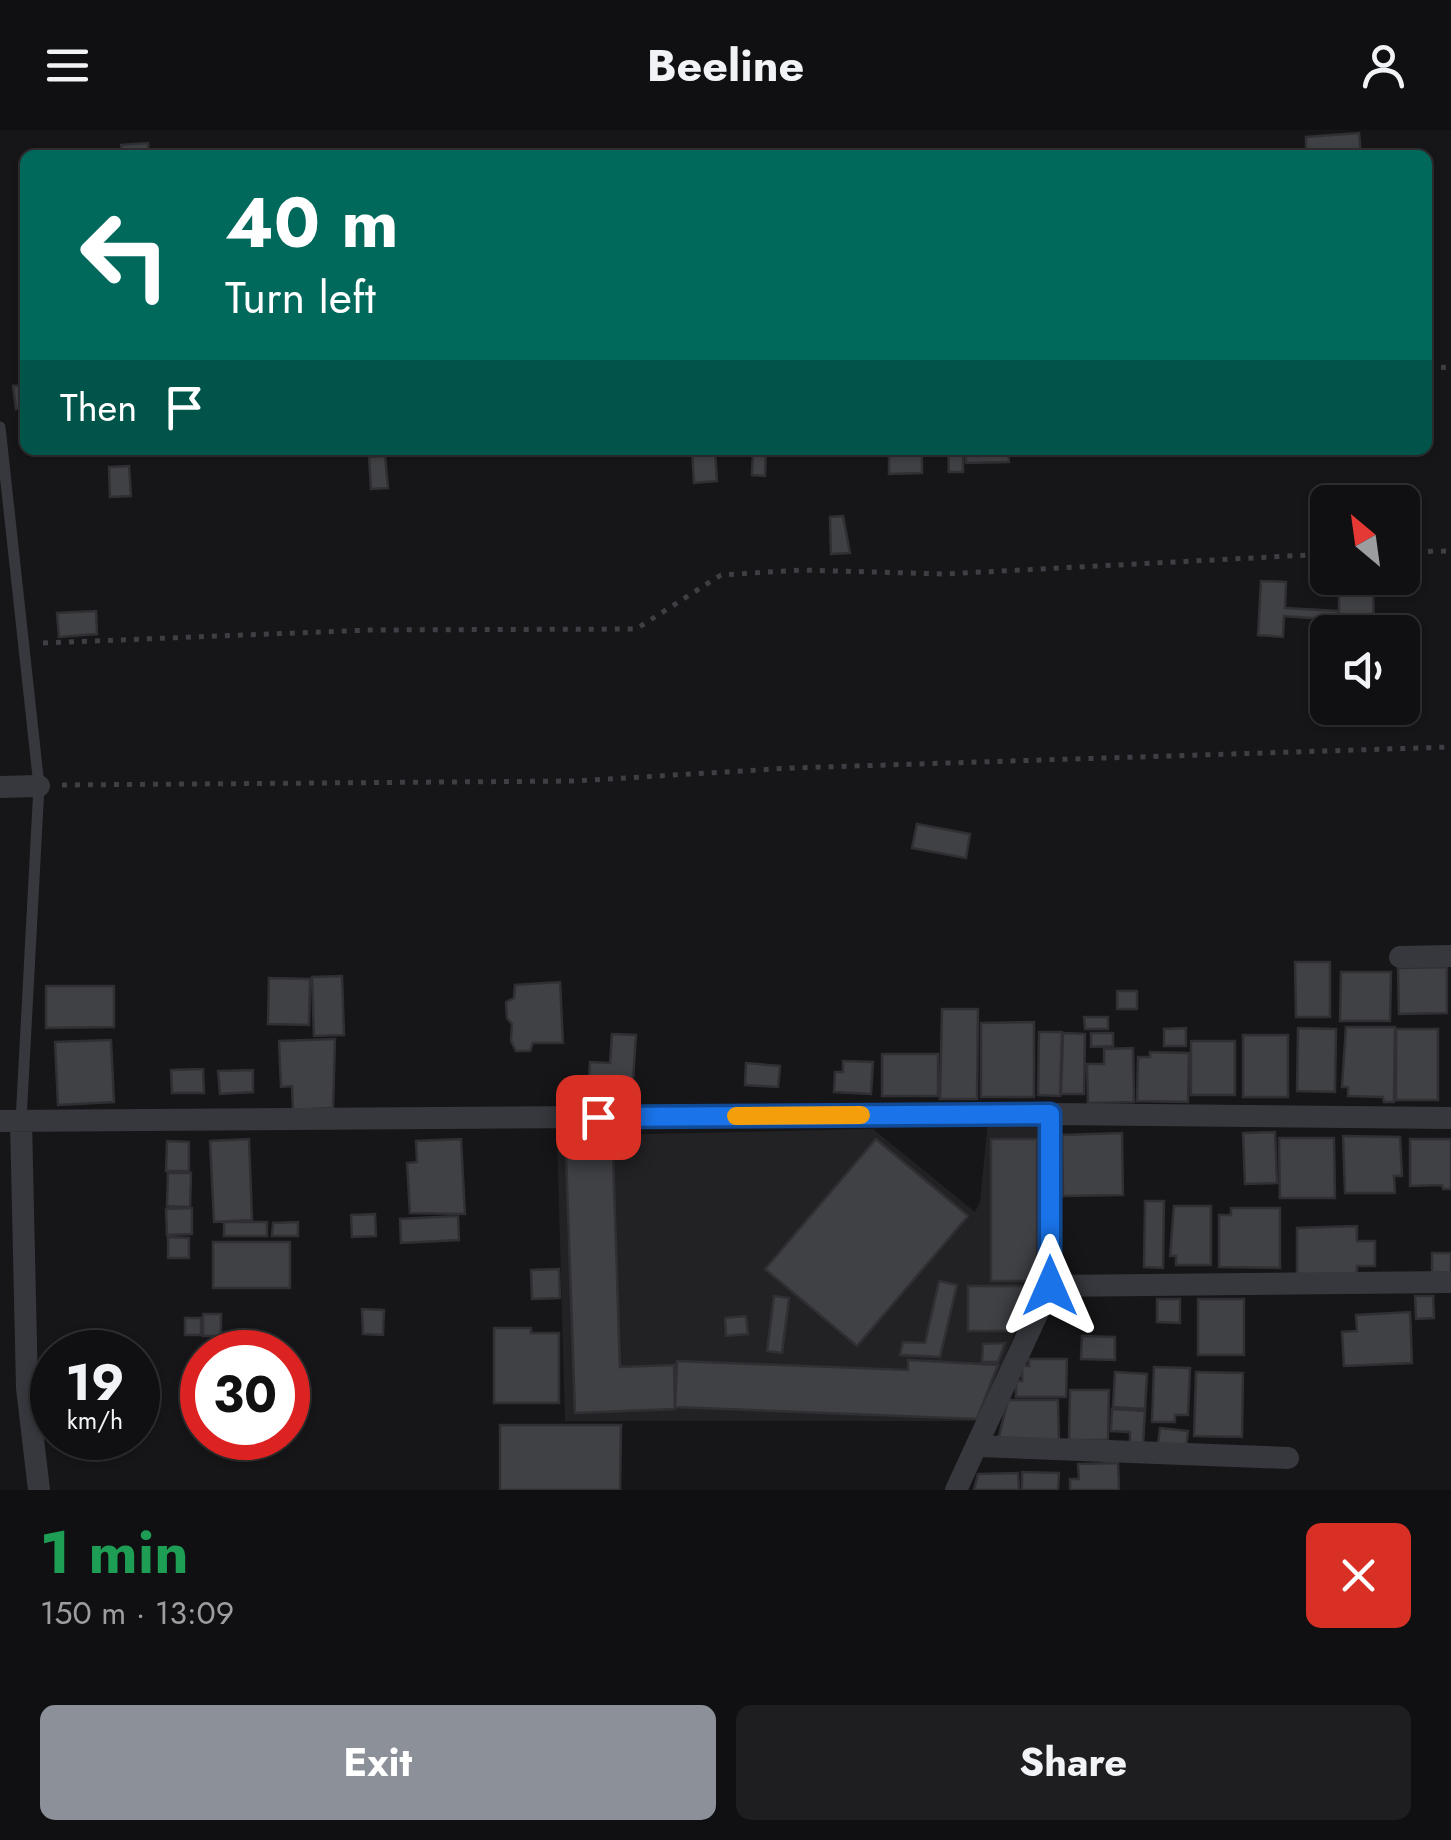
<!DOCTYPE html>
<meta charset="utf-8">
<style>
:root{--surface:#101012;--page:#1e1e20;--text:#f1f3f6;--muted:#9c9d9f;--line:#303032;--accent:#8c9099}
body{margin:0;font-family:Jost,sans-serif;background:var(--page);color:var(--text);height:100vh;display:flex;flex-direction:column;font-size:38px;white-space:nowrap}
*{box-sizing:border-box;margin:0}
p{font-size:32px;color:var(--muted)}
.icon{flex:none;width:55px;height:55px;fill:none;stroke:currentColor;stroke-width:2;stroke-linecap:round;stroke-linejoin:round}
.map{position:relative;height:1360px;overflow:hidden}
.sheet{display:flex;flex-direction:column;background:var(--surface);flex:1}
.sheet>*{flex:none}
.banner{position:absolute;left:20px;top:20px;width:1412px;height:305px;border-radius:15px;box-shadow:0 2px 8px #0004,0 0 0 2px var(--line);background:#00695c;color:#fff;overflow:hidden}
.needle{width:65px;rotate:331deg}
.buttons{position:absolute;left:1310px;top:355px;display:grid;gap:20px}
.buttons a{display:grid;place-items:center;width:110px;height:110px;border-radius:15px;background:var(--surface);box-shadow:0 2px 8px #0004,0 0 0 2px var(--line);font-size:50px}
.speed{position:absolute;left:30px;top:1200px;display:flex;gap:20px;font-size:50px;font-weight:700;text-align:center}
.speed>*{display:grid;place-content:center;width:130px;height:130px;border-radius:50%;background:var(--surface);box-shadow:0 2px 8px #0004,0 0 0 2px var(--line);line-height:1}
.speed small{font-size:25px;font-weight:400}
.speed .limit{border:15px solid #d22;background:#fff;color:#111}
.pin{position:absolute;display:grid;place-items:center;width:85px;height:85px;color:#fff;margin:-42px;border-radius:20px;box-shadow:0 5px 15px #0006}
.me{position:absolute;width:110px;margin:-55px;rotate:0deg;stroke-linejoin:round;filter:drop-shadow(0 0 8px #0008)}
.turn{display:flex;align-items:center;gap:35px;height:210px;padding:0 40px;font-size:45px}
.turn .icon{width:130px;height:130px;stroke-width:2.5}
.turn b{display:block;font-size:70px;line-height:85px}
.then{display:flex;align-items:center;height:95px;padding:0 40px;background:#0003;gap:20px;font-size:38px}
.round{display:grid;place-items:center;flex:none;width:105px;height:105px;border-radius:15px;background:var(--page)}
.overview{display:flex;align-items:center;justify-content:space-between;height:170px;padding:0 40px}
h1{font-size:60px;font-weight:700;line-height:75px;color:#1e9e55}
.cta{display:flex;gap:20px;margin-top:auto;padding:20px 40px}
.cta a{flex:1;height:115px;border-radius:15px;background:var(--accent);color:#fff;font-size:40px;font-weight:700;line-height:115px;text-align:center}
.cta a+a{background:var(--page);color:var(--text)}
header{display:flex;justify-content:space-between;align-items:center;height:130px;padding:0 40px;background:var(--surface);font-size:45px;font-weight:700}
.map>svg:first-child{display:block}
</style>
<header><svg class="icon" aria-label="menu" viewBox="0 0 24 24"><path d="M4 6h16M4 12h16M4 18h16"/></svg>Beeline<svg class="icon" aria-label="person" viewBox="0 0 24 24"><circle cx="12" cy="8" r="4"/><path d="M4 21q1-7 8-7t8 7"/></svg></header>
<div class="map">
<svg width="1451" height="1360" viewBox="0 0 1451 1360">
<rect width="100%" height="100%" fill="#161618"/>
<path fill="#222225" d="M988 990H1040L1037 1145 980 1291H565L557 1006 873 999 975 1082 980 1072Z"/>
<path fill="#404145" stroke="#303034" stroke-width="2.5" d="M1359 3 1361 25H1306V7Z
M148 13 149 25H122L121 15Z
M25 255V278L16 279 13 256Z
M692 320H715L717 351 694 353Z
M753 320H766L765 346 752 345Z
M889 320H922V343L889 344Z
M948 320H963V342H949Z
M965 320H1008L1009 332 966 333Z
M385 326 388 358 371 359 369 327Z
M129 336 131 366 110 367 109 337Z
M843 386 850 423 831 424 830 387Z
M1261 451 1286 452 1285 478 1338 481 1336 500H1323V489L1284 486 1283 507 1258 505Z
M1373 462 1374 502H1339V463Z
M96 481 97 504 59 507 57 483Z
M917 694 970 704 966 728 912 718Z
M1295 832H1330V887H1296Z
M1447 837V883L1399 884 1398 838Z
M1341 842H1391L1390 891H1340Z
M342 846 344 905 314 906 312 847Z
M269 848 310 849 309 895 268 894Z
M560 852 563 913H533L530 921H516L511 911 512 894 507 888 506 872 514 868 515 855Z
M46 856H114V897L46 898Z
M1117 861H1137V879H1117Z
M942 879H978L977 969H940Z
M1084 887H1108V899H1085Z
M1034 892V967H981V893Z
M1346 897H1395L1394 972H1384L1383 967 1348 966V957H1342Z
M1186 898V916H1164V899Z
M1298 898 1336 899 1335 962 1297 961Z
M1396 899H1438V970H1396Z
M1039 902H1062L1060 966 1038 965Z
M1063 903 1085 904 1084 964H1061Z
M1091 903H1113V916L1091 917Z
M612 904 636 905 633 950 589 947 590 932 610 933Z
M1243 905H1288V967H1243Z
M335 909 333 978 293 980 292 956 281 957 279 911Z
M111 910 114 972 58 975 55 912Z
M1191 911H1235V965H1191Z
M1133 918 1134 972 1088 973 1087 934H1104V919Z
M1150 922 1189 923 1188 972 1137 971 1138 927H1150Z
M882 924H938V966H882Z
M843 931 873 932 871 964 834 962 835 942H843Z
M746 933 780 936 778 957 745 955Z
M203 939 204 963H172L171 940Z
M253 940V962L220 964 218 941Z
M1275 1002 1277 1053 1245 1054 1243 1003Z
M1122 1003 1123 1065 1063 1066 1062 1005Z
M1343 1006 1400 1007 1402 1046H1394L1395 1063H1345Z
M1279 1008H1334L1335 1068H1280Z
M249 1009 252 1090 214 1092 210 1011Z
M461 1009 465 1084 410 1083 407 1033 417 1032 416 1011Z
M876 1009 968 1086 857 1216 765 1139Z
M991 1009H1037V1151H991Z
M1410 1009H1451V1059H1443L1442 1055 1410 1056Z
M167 1011 189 1012V1041H166Z
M613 1023 620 1237 674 1235 675 1279 575 1283 566 1025Z
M168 1043H191L190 1077 167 1076Z
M1145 1071H1164L1163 1138 1144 1137Z
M1174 1076H1211V1135H1176V1126H1170Z
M192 1078V1104L167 1105 166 1079Z
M1231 1078H1280V1138L1219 1137V1085H1231Z
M375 1084 376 1106 352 1107 351 1085Z
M458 1086 459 1110 401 1113 400 1089Z
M224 1092H267V1106H224Z
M298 1092V1106H272L273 1093Z
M1357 1096V1111H1375V1136H1357V1147L1297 1148V1098Z
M168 1107 189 1108V1128H168Z
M213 1112H290V1158H213Z
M1432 1123H1451V1143H1432Z
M559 1139 560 1168 532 1169 531 1140Z
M939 1151 957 1155 940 1227 900 1225 903 1212 925 1213Z
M968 1156H1030L1011 1201H968Z
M774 1166 789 1168 782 1223 767 1221Z
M1415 1166H1433L1434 1188 1416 1189Z
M1157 1169H1180V1193L1157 1192Z
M1198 1169H1244V1225H1198Z
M362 1179 384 1180 383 1205 363 1204Z
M1410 1182 1412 1233 1344 1236 1342 1202 1357 1201 1356 1185Z
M203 1184H221V1206H203Z
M746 1186 748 1204 726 1206 725 1188Z
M185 1188H201V1205H185Z
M494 1198H531V1203H559V1273H494Z
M1082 1206 1115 1207V1230L1081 1229Z
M1005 1213 998 1232H982L983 1214Z
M1029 1229H1067L1066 1267H1016V1251H1022V1235L1029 1236Z
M908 1230 998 1235 977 1289 675 1277 677 1231 908 1240Z
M1154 1237 1190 1238 1188 1285H1175V1292H1152Z
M1115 1242 1147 1244 1145 1279 1113 1277Z
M1196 1242 1243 1243 1242 1307 1194 1306Z
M1070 1260H1109L1108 1310H1069Z
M1008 1270H1058L1059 1314 998 1310Z
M1112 1279 1145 1281 1143 1316H1130V1302L1111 1301Z
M500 1295H621L620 1360H500Z
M1160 1298 1188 1301 1186 1318 1158 1314Z
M1118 1333 1119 1360H1070V1349H1079L1078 1334Z
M1022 1342 1059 1343 1058 1360H1022Z
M1018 1343 1019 1360H974L978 1344Z"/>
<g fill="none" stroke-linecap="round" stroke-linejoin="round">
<path stroke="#3d3f44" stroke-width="5" stroke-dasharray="5 8" stroke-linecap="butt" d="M1428 238 1451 237
M1402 422 1451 421
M43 513 370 500 636 499 721 445 801 440 944 444 1328 424
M62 655 575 651 791 638 1451 617"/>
<path stroke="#37383d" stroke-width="11" d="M0 297 39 656 21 991"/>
<path stroke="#37383d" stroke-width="22" d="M0 657 39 656
M1400 827 1451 826
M0 991 1050 984 1451 988
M21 991 27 1258 39 1360
M1050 1156 1451 1152
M978 1316 1288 1328
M956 1360 1050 1156V984"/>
</g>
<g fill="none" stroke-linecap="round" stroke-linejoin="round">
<defs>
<path id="route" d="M598 987 1050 984V1156"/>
</defs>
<use href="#route" stroke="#114b97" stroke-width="25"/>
<use href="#route" stroke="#1a73e8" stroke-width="18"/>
<path stroke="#f59e0b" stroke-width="18" d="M736 986 861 985"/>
</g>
</svg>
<div class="buttons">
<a><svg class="needle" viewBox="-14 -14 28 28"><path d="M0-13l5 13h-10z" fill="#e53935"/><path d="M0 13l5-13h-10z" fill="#9c9d9f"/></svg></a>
<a><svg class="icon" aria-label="sound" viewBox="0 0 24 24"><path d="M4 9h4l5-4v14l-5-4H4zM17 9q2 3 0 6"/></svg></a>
</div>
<div class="speed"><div>19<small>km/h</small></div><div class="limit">30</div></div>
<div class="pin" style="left:598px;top:987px;background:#d93025"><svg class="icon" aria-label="arrive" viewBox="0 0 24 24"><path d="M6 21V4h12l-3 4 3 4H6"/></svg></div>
<svg class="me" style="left:1050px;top:1156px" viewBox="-20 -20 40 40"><path d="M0-17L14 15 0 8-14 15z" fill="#1a73e8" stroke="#fff" stroke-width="4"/></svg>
<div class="banner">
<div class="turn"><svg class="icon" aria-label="left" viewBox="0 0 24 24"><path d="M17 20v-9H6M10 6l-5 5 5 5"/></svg><div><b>40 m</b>Turn left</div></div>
<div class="then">Then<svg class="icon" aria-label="arrive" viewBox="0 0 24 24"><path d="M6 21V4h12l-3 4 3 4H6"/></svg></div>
</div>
</div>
<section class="sheet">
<div class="overview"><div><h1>1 min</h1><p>150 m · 13:09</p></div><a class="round" style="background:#d93025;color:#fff"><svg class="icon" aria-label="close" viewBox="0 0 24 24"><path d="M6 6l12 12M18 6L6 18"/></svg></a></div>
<div class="cta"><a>Exit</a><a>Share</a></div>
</section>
